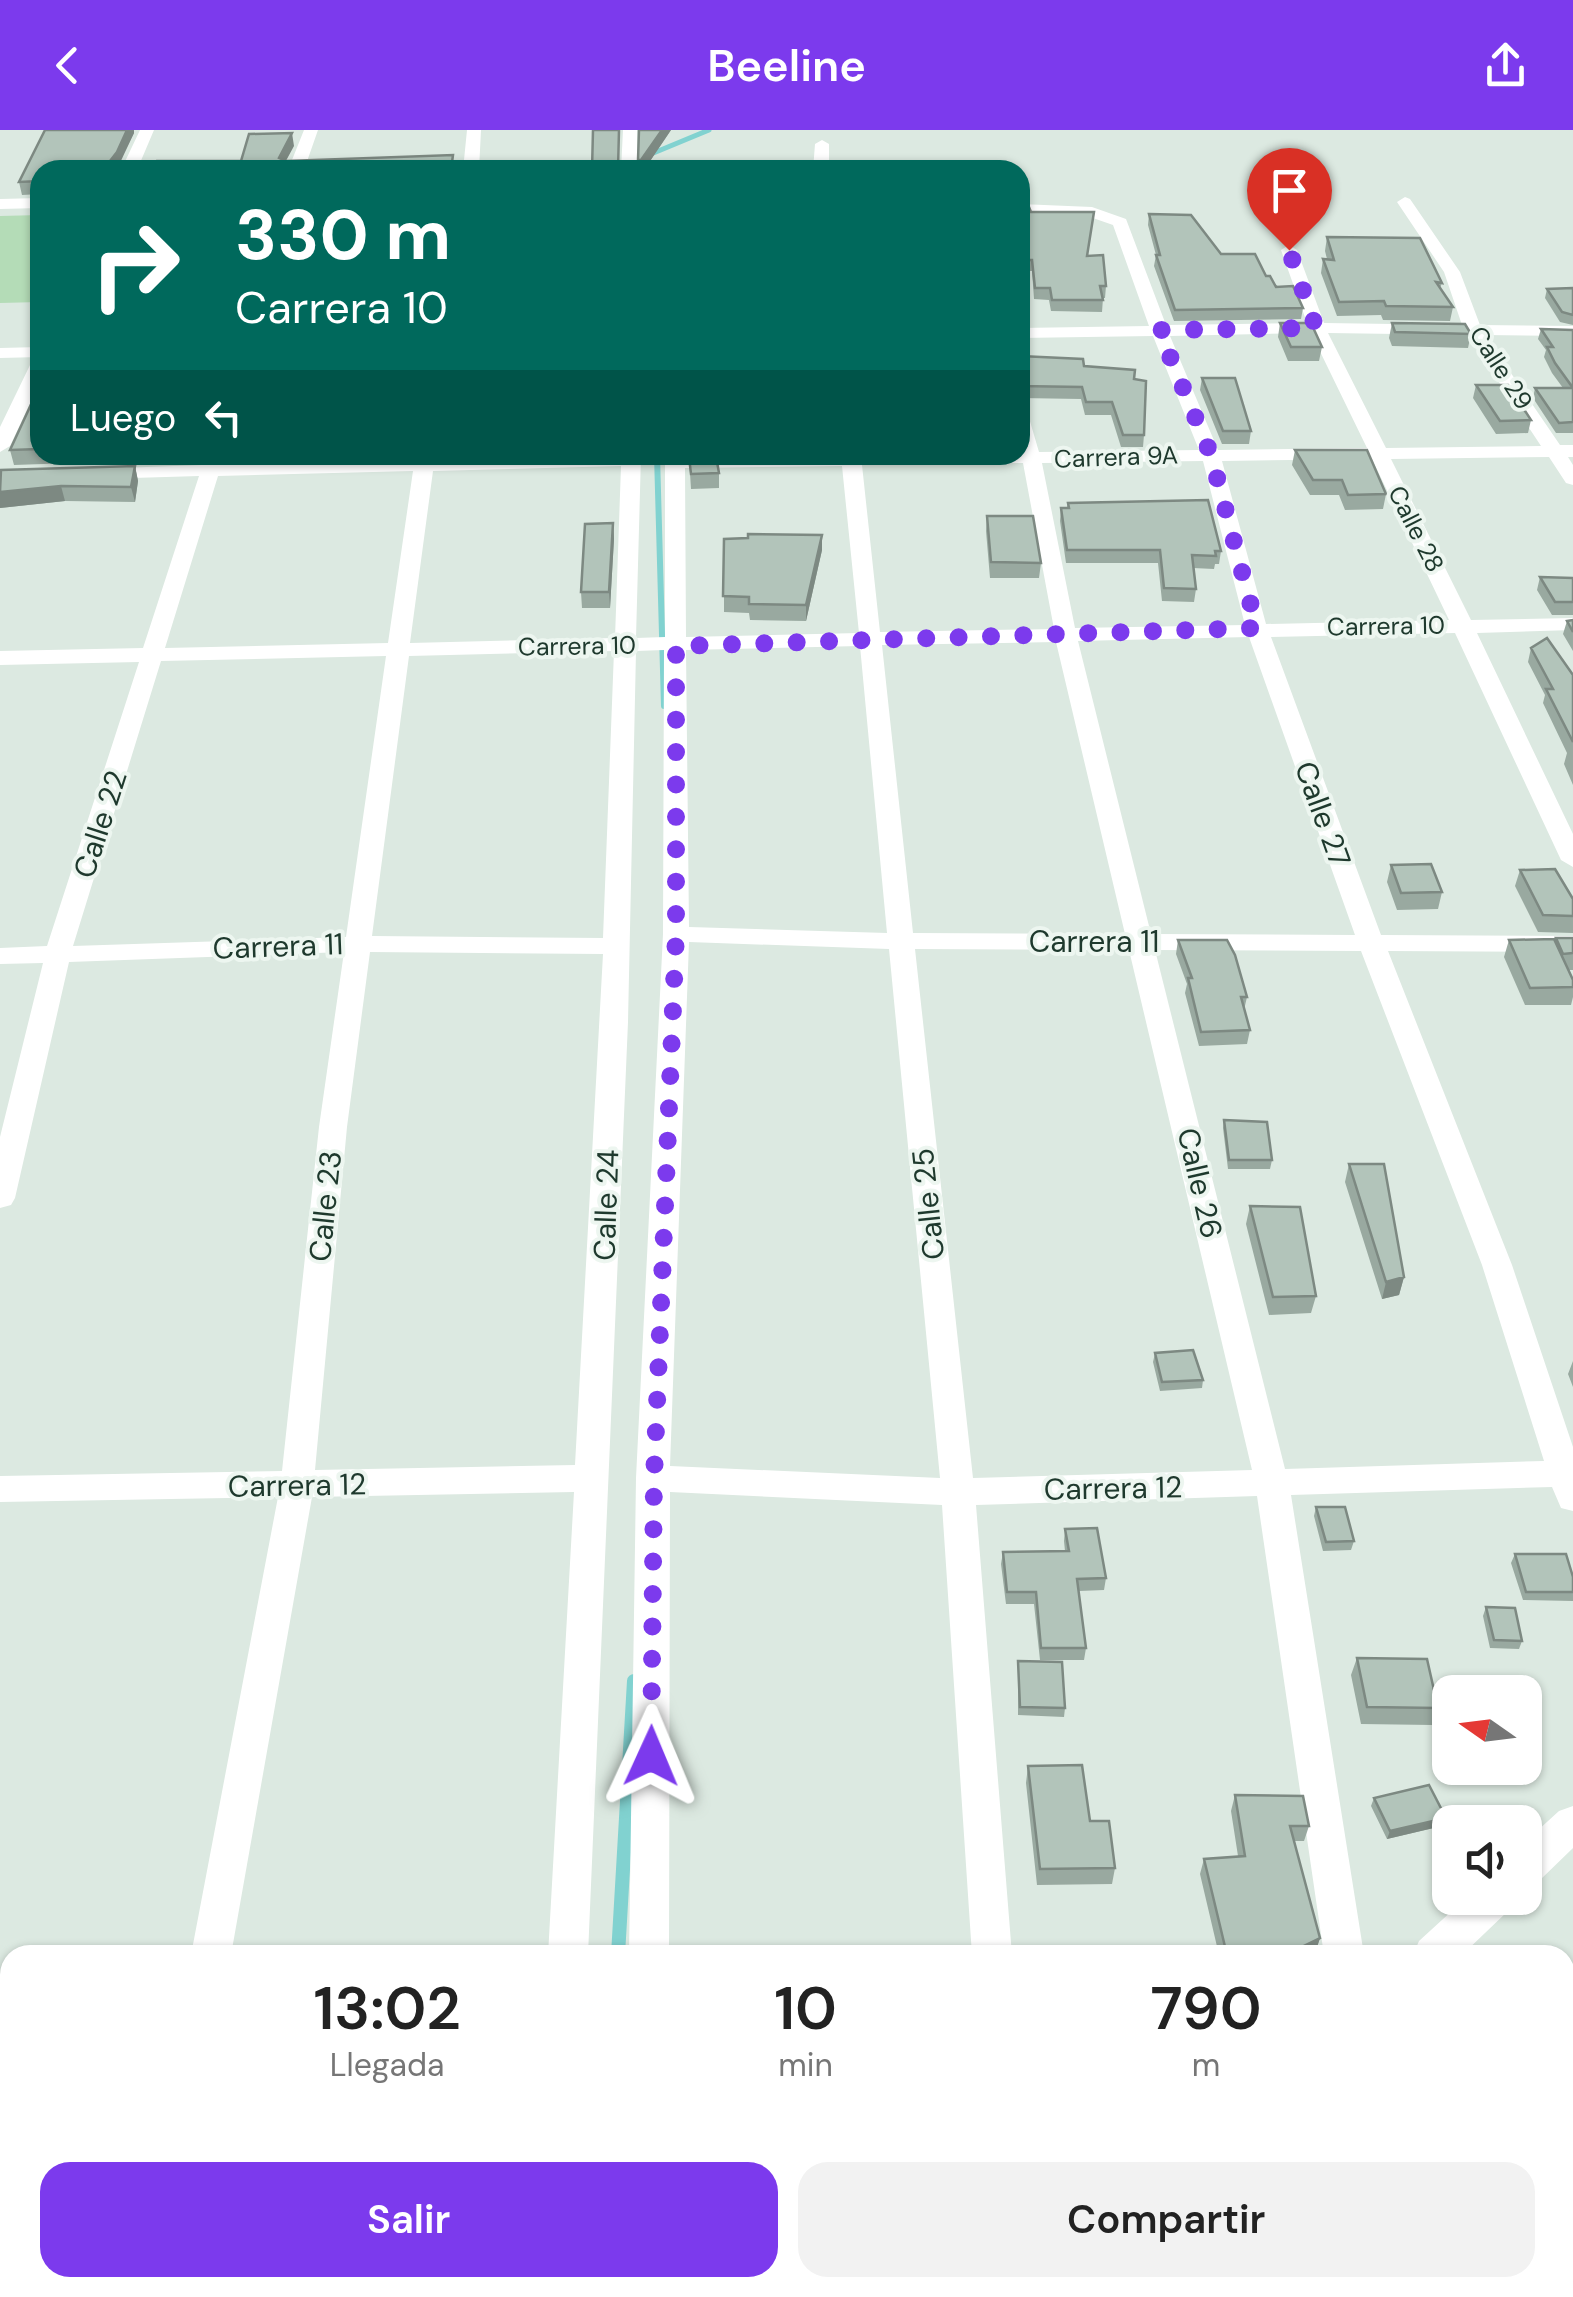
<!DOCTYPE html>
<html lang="es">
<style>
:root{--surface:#fff;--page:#f2f2f2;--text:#222;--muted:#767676;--accent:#7c3aed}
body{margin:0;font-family:"DM Sans",sans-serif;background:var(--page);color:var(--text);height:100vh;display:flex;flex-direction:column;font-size:38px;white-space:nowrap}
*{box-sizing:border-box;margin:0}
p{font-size:32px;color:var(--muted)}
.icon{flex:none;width:55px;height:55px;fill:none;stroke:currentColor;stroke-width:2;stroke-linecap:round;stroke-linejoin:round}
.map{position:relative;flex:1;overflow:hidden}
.drawer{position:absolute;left:0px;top:1815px;width:1575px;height:352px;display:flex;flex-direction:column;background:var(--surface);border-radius:30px 30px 0 0;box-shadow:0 2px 8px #0004}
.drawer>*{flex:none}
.hud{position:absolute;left:30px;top:30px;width:1000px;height:305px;border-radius:30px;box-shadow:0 2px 8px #0004;background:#00695c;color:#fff;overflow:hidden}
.needle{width:65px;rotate:284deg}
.tools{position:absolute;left:1432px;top:1545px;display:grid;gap:20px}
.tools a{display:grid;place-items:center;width:110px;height:110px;border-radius:20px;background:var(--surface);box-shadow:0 2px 8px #0004;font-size:50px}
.pin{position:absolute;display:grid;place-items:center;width:85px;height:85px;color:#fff;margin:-102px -42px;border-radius:50% 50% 50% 0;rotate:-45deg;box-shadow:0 0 10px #0007}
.pin .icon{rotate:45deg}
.me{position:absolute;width:110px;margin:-55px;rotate:1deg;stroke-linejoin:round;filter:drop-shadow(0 0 8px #0008)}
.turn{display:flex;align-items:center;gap:35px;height:210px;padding:0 40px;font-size:45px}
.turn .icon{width:130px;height:130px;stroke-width:2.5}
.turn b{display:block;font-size:70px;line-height:85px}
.then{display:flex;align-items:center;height:95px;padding:0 40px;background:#0003;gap:20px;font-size:38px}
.eta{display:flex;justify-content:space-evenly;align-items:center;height:170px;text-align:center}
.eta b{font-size:60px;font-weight:600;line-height:70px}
.cta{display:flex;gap:20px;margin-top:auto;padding:20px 40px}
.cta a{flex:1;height:115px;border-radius:30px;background:var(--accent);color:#fff;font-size:40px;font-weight:600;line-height:115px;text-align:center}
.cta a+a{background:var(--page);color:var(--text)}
header{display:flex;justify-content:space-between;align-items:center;height:130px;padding:0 40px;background:var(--accent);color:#fff;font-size:45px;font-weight:600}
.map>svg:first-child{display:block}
</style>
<header><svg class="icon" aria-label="back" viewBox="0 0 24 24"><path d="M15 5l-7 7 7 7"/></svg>Beeline<svg class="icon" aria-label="share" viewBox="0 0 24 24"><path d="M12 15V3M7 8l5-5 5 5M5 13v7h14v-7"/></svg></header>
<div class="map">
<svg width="1573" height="2167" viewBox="0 0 1573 2167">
<rect width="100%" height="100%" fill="#dce9e1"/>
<path fill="#b4dcb7" d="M40 85V172L0 173V86Z"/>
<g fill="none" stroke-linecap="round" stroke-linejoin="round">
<path stroke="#81d2d0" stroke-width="5" d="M643 40 651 24 709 0"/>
<path stroke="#81d2d0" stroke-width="6" d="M657 325 664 576"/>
<path stroke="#81d2d0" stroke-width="14" d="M618 1825 634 1551
M509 2167 522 2158"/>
<path fill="#fff" fill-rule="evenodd" d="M140 0H154L137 40H121Z
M304 0H318L304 40H288Z
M467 0H481L479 40H463Z
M623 0H637V40H621Z
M822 10 829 14V40H813L815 14Z
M1405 67 1410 69 1460 142 1480 195 1573 196V206L1485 205 1560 315H1573V327H1568L1573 335V355L1566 353 1549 327 1391 329 1471 490 1573 488V500L1477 503 1573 704V737L1561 730 1455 503 1271 507 1381 805 1573 806V822L1388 821 1512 1135 1573 1317V1381L1561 1378 1552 1357 1291 1365 1364 1825H1324L1257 1366 976 1375 1012 1825H972L942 1375 670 1362 669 1825H629L636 1348 663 804 664 520 636 521 628 892 588 1825H548L574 1362 312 1367 231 1825H191L278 1367 0 1372V1346L282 1341 319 997 344 822 69 832 15 1068 11 1075 0 1078V1007L43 833 0 834V818L47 816 139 532 0 535V521L143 518 199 346 99 349 92 347V339L202 335 205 325H225L222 334 415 330V325H435L434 329 641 325 636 508 665 507V325H1020V282L1029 288 1039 322 1199 320 1153 206 1020 208V198L1149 196 1113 95 1090 87 1020 84V74L1092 77 1126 89 1166 195 1307 193 1281 120 1289 115 1297 120 1324 193 1462 195 1444 142 1397 72ZM1311 203 1367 318 1218 320 1170 206ZM1328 203 1468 205 1541 316 1386 318ZM1372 329 1449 490 1266 494 1222 331ZM1203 331 1245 495 1075 498 1042 333ZM1023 333 1054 499 880 502 862 335ZM621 336 615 508 410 513 433 341ZM842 336 859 503 686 507 685 338ZM413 341 388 513 165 518 218 346ZM1249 507 1355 805 1151 804 1078 511ZM1056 512 1125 804 913 803 882 515ZM860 516 887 803 689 797 686 520ZM614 521 603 808 372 806 409 526ZM386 526 346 807 73 816 161 531ZM689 812 889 819 940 1348 670 1336ZM915 819 1129 820 1252 1340 973 1348ZM1155 820 1361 821 1482 1135 1544 1331 1285 1339ZM370 822 603 824 575 1335 315 1340 347 997Z
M40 68V78L0 79V69Z
M40 217V227L0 228V218Z
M40 228V252L10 316 0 322V297L31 233Z
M1573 1676V1718L1539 1751 1525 1756V1712L1559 1681Z
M1466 1768H1514L1508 1781 1462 1825H1413L1419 1811Z
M10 2106V2150L0 2152V2108Z
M613 2158H661L657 2167H609Z
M869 2158H927L923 2167H865Z
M1059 2158H1104L1106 2167H1060Z
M1401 2158H1446L1449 2167H1403Z"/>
</g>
<path fill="#99a9a0" d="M45 0H134V3L115 40H40V64L22 65 19 52Z
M639 0H671L644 40H638Z
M1020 75 1088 126 1106 156 1105 168H1103L1102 182 1051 181 1049 170 1034 169 1032 141H1020Z
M1149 84 1221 124 1266 146 1303 178 1301 189 1174 191 1154 136 1156 125 1148 95Z
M1327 107 1442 153 1440 158 1453 177 1450 191 1383 190 1381 185 1337 186 1321 143 1323 129H1327L1325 121Z
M1573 158V195L1560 192 1545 168 1547 159Z
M1280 193 1322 217 1319 231H1288L1278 207Z
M1392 193 1471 204 1468 218 1392 216 1389 208Z
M1541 199 1573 200V303H1556L1533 268 1535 258H1563L1552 243 1544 227 1546 220 1538 209Z
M1020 226 1084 236 1134 249 1144 305 1143 317H1121L1111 285H1085L1081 269 1020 268Z
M1202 248 1251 301 1249 314H1222L1200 260Z
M40 255V325H191L189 329 14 335 10 320Z
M1476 255 1531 290 1528 303 1496 304 1473 268Z
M1295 320 1386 364 1383 379 1345 380 1339 365H1310L1292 335Z
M689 327 719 343V358L691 359Z
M135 336 138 351 135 372 65 371 0 378V342Z
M1068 373 1221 421 1219 434H1215L1214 439 1193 438 1196 459 1194 472 1162 471 1158 433H1066L1060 391 1061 378H1067Z
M987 386 1041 433 1039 448H990L986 401Z
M613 393 614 409 610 478H582L581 462Z
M724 409 822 420 806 491 750 490 749 483 724 482Z
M1540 447 1573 448V485H1552L1537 460Z
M1573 490V521L1563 504 1567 491Z
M1531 518 1573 545V655L1564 634 1567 623 1543 573 1545 565 1528 532Z
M1391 735 1442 762 1438 779 1397 780 1387 752Z
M1520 740 1573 769V803L1538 802 1515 756Z
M1573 808V840H1569L1573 850V867L1571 875H1525L1504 827 1509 810Z
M1178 810 1247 867 1244 880 1250 900 1247 914 1199 916 1185 863 1187 854 1176 824Z
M1224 990 1272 1030 1270 1039H1228L1223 998Z
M1349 1034 1404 1147 1399 1165 1382 1169 1345 1052Z
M1250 1076 1316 1166 1311 1183 1269 1185 1246 1094Z
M1155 1223 1203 1250 1202 1258 1160 1261 1153 1232Z
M1573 1231V1257L1568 1244Z
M1316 1377 1354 1411 1351 1420 1323 1421 1314 1386Z
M1065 1399 1106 1448 1104 1460 1079 1461 1086 1518 1084 1530H1040L1034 1474H1006L1001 1434 1003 1422 1065 1421 1064 1411Z
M1515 1424 1573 1447V1471L1523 1470 1511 1433Z
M1486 1477 1522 1511 1519 1519 1490 1518 1483 1486Z
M1357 1528 1438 1578 1432 1595 1361 1594 1351 1545Z
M1018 1531 1065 1578 1064 1587 1018 1585Z
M1028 1636 1090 1691 1115 1738 1112 1754 1037 1755 1026 1653Z
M1235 1665 1309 1696 1304 1711H1294L1320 1808 1315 1823 1311 1825H1219L1200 1744 1204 1729 1238 1726 1231 1681Z
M1374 1668 1446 1688 1442 1696 1387 1709 1371 1676Z
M1565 1864H1573V1969H1565Z
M1565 2018 1567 2025H1573V2106H1565Z
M1307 2158H1393L1395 2167H1309Z"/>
<path fill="#7d8982" d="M127 0H134V3L119 35 115 40H103Z
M662 0H671L644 40H642L641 30Z
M292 3 294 16 281 40 279 28Z
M135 336 138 351 135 372 131 357Z
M61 356 65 371 0 378V362Z
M613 393 614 409 610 478 609 462Z
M822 405V420L806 491V475Z
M1404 1147 1399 1165 1382 1169 1386 1152Z
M1446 1688 1442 1696 1387 1709 1390 1701Z
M1320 1808 1315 1823 1311 1825H1285Z"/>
<path fill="#b2c4ba" stroke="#7d8982" stroke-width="2.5" d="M45 0H127L117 22 103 40H40V51L19 52Z
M593 0H619L618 40H592Z
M639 0H662L641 30H638Z
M292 3 279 28 286 31 453 25 451 40H153L157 31H241L249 4Z
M1020 75 1029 77 1031 82H1094L1087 126 1103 125 1106 156H1100L1103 170H1052L1050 158H1035L1032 130H1020Z
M1149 84 1191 85 1221 124H1255L1266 146H1270L1276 157 1293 156 1303 178 1175 180 1156 125H1160Z
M1327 107 1420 108 1442 153 1436 152 1453 177 1386 176 1384 171 1339 172 1323 129 1334 130Z
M1573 158V185L1562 182 1547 159Z
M1280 193H1311L1322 217H1291Z
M1392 193 1465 194 1471 204 1395 202Z
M1541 199 1573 200V258L1555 233 1547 217H1553Z
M1020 226 1083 229 1084 236 1135 240 1134 249 1146 251 1144 305H1123L1112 272H1086L1082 257 1020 256Z
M1202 248H1235L1251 301H1223Z
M40 255V319L10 320Z
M1476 255H1508L1531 290 1500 291Z
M1535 258H1573V292L1559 293Z
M1295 320H1367L1386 364 1348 365 1342 350H1313Z
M716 326 719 343 691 344 689 327Z
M135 336 131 357 61 356 0 362 1 340Z
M1208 370 1221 421H1215L1216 426 1192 425 1196 459 1164 458 1160 420H1067L1061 378H1069L1068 373Z
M987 386H1033L1041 433 991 432Z
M613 393 609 462H581L585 394Z
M748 404 822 405 806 475 749 474V467L723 466 724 409 748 408Z
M1540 447 1573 448V472H1555Z
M1573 490V502L1567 491Z
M1547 508 1573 545V612L1546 559H1553L1531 518Z
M1431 734 1442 762 1401 763 1391 735Z
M1555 739 1573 769V786L1543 785 1520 740Z
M1556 808H1573V823L1563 824Z
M1554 809 1573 850V857L1530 858 1509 810Z
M1178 810H1227L1235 825 1247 867H1241L1250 900 1201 902 1188 848H1192Z
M1224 990 1267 992 1272 1030H1229Z
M1349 1034H1384L1404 1147 1386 1152Z
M1250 1076 1300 1077 1316 1166 1273 1167Z
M1193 1220 1203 1250 1162 1252 1155 1223Z
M1316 1377H1345L1354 1411 1326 1412Z
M1097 1398 1106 1448 1077 1449 1086 1518H1041L1036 1462H1007L1003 1422 1069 1421 1065 1399Z
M1515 1424H1566L1573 1447V1462H1526Z
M1486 1477 1515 1478 1522 1511 1494 1510Z
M1357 1528 1427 1529 1438 1578 1367 1577Z
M1018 1531 1062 1532 1065 1578 1020 1577Z
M1082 1635 1090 1691H1109L1115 1738 1040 1739 1028 1636Z
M1429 1655 1446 1688 1390 1701 1374 1668Z
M1235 1665 1303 1666 1309 1696H1290L1320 1808 1285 1825H1227L1204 1729 1245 1726Z
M1565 1864H1573V1954H1565Z
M1565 2018 1567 2025H1573V2092H1565Z
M1315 2158H1393L1395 2167H1317Z"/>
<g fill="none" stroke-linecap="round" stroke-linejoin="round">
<path stroke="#7c3aed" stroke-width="18" stroke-dasharray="0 32.4" d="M651 1626 654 1348 676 804V516L1257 498 1211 325 1159 200 1316 198 1289 120"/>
</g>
<g text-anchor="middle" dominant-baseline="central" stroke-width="8" stroke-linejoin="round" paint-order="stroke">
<g font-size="25" fill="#1e392d" stroke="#edf6f0">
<text transform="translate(1501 238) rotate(57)">Calle 29</text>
<text transform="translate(1116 327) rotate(-2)">Carrera 9A</text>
<text transform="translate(1416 399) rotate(63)">Calle 28</text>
<text transform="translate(1386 496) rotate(-1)">Carrera 10</text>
<text transform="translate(577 516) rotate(-1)">Carrera 10</text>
</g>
<g font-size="30" fill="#1e392d" stroke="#edf6f0">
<text transform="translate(1323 684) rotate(70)">Calle 27</text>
<text transform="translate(100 694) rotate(-72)">Calle 22</text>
<text x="1094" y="811">Carrera 11</text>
<text transform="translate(278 816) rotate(-2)">Carrera 11</text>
<text transform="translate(1200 1053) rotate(77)">Calle 26</text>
<text transform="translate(928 1074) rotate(-96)">Calle 25</text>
<text transform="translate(606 1075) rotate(-88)">Calle 24</text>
<text transform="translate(325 1076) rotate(-84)">Calle 23</text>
<text transform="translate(297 1355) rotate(-1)">Carrera 12</text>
<text transform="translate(1113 1358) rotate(-1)">Carrera 12</text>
</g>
</g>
</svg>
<div class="tools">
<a><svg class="needle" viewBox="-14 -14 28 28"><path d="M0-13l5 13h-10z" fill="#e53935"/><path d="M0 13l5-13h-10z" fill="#767676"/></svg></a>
<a><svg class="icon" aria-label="sound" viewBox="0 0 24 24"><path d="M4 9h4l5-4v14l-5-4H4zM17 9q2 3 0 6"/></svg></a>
</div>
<div class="pin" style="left:1289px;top:120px;background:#d93025"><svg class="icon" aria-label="arrive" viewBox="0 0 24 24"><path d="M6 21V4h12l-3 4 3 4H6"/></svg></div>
<svg class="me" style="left:651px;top:1626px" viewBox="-20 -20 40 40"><path d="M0-17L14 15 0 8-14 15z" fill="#7c3aed" stroke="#fff" stroke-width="4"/></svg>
<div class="hud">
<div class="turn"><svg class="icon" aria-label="right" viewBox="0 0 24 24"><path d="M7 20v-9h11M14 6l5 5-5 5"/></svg><div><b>330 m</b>Carrera 10</div></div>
<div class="then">Luego<svg class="icon" aria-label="left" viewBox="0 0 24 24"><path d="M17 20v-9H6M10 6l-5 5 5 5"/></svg></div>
</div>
<section class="drawer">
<div class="eta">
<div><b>13:02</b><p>Llegada</p></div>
<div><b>10</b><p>min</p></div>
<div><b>790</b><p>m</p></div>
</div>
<div class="cta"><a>Salir</a><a>Compartir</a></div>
</section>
</div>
